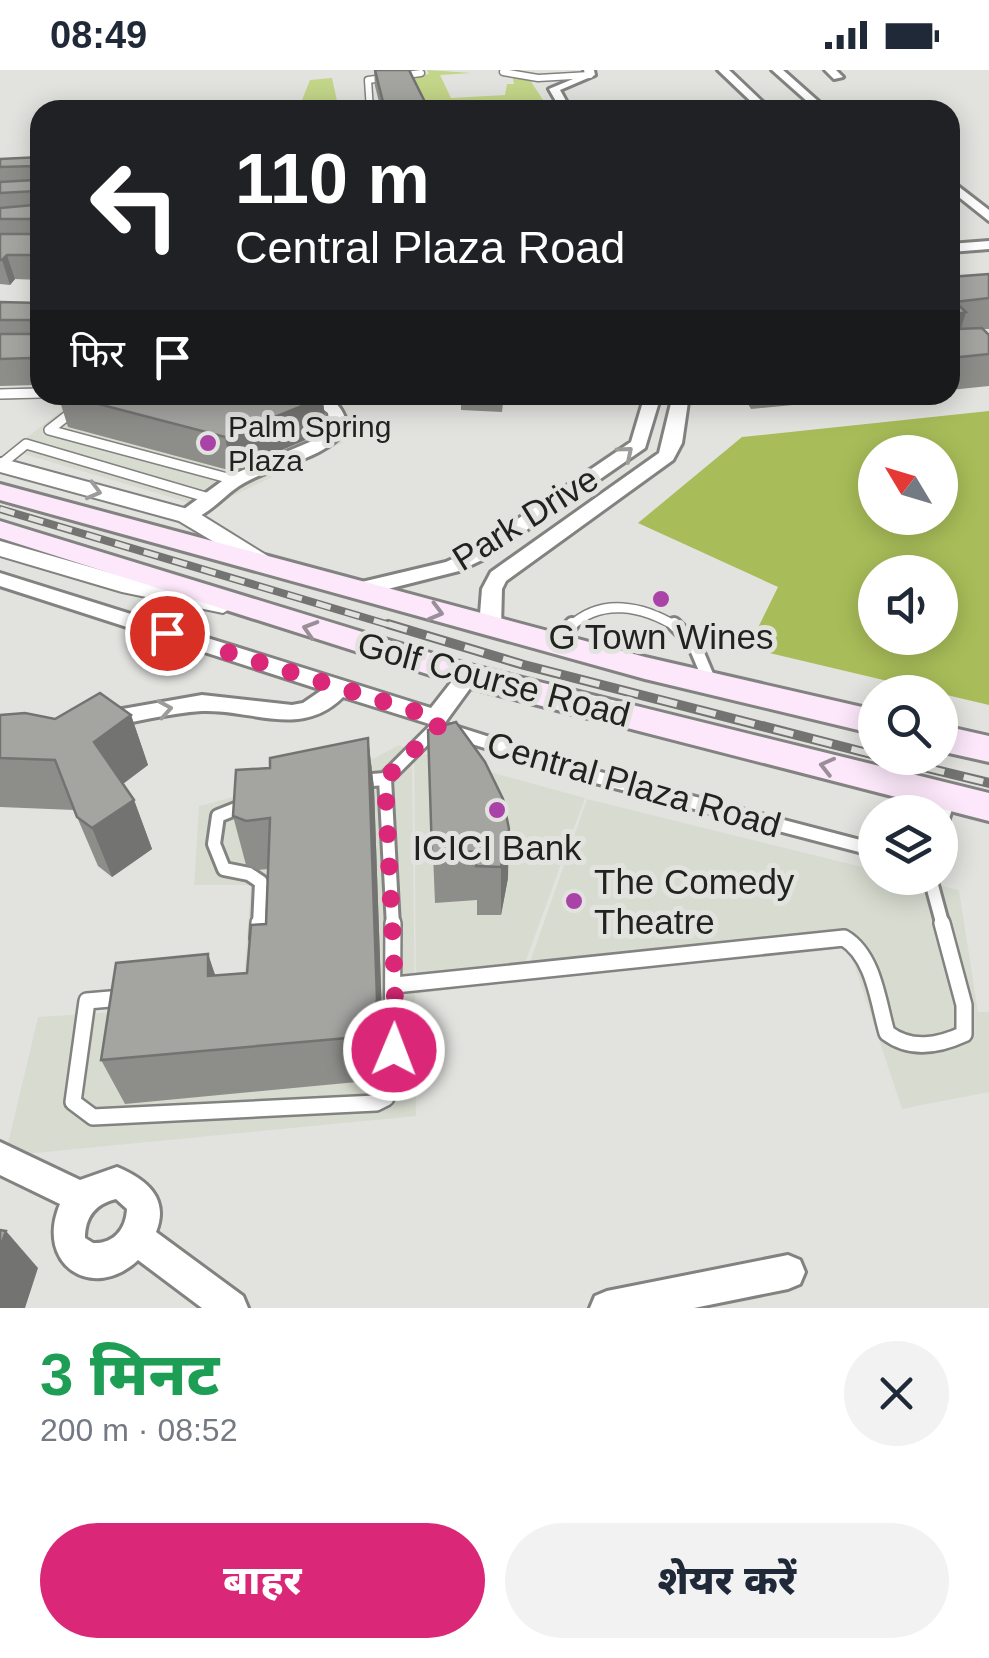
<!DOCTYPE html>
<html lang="hi">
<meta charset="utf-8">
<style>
:root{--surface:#fff;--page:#f2f2f3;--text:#1f2937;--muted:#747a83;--accent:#db2777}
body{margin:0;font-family:Helvetica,"Noto Sans Devanagari",sans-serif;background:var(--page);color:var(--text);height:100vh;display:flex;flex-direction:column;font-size:38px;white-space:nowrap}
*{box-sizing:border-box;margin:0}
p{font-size:32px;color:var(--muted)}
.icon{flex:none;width:55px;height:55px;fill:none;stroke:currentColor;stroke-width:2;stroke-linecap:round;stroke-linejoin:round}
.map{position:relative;height:1238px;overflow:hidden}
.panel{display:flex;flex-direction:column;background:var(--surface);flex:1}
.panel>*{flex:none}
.top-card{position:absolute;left:30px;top:30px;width:930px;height:305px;border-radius:30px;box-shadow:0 5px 25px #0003;background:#202124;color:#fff;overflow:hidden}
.needle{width:65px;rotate:308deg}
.controls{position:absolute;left:858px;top:365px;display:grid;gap:20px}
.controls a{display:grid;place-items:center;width:100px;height:100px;border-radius:50%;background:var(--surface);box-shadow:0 5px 25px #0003;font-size:50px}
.pin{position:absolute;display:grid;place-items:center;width:85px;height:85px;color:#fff;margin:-42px;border:5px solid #fff;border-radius:50%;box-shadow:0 2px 10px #0007}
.me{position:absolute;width:110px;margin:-55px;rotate:1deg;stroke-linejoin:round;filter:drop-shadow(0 0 8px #0008)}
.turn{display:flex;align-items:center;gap:35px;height:210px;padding:0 40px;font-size:45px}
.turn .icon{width:130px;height:130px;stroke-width:2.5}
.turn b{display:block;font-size:70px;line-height:85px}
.then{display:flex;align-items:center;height:95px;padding:0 40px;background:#0003;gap:20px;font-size:38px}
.round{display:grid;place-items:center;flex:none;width:105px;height:105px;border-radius:52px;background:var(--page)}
.headline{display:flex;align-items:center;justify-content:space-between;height:170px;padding:0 40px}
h1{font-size:60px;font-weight:800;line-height:75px;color:#1e9e55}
.cta{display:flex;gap:20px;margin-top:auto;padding:20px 40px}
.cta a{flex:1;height:115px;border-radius:60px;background:var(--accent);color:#fff;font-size:40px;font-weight:800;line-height:115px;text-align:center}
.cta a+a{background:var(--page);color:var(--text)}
.status{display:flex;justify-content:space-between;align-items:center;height:70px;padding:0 50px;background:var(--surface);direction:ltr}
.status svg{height:28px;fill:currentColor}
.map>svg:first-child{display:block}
</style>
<div class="status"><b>08:49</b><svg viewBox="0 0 49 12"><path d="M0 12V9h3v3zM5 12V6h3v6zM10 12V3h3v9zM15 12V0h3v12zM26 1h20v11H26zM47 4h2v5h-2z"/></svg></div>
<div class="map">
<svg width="989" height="1238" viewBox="0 0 989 1238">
<rect width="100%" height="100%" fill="#e2e3df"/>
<path fill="#d8dcd0" d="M69 335 296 348 385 352 208 438 10 380Z
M399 675 412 681 416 1046 5 1086 38 947 242 934 251 815H194L199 736 367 692Z
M414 681 585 728 519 910 416 924Z
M587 729 875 800V808H907L959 820 978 942H989V1022L902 1039 846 870 524 909Z"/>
<path fill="#c2d588" d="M427 0 471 3 440 5 451 28 505 25 507 14H514L513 8 528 7 547 36 528 40H420L410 7 429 4Z
M332 8 339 40H298L310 10Z"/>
<path fill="#a8bd59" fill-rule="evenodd" d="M989 341V635L748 578 778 517 638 453 742 367ZM875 382H940V448H875ZM875 502H940V568H875Z"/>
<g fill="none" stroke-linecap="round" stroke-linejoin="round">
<defs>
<path id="service-far4" d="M503 2 538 8 590 5
M370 40 368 10 421 3"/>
<path id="service-far3" d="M0 324 40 323"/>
<path id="service-far2" d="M0 324 40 323
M76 339 49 360 235 410
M0 395 26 374 209 428
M570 557C601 527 643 536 677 557"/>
<path id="service-far1" d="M674 554 694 574 710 612
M554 574 572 554
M451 661 596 707 875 780
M359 711 385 709
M248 734 218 746 214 774 224 799 249 804 261 812 259 856
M940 758 949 728
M930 808 943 856
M393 856 385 709 439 655"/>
<path id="service" d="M258 868 259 853
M395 915 844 868C874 886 878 932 887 963 911 981 938 976 964 964V935L942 853
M122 928 87 931 73 1032 93 1047 376 1033 386 1028 392 1008 393 853"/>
<path id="minor" d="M584 0H594L595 5 560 20 571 40H561L549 19 585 4Z
M718 0H729L771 40H760Z
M772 0H783L828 40H817Z
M825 0H836L843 7 834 9Z
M950 110 989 140V151L950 120Z
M989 171V179L950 182V174Z
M284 325C316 325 340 320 348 358 323 392 273 394 239 416 222 427 201 454 180 450V442L229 406 324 366 330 358 328 343 319 336Z
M645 325H661L645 378 486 488 459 501 356 527 349 525 346 520 349 515 446 492 472 480 631 372Z
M673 325H689L682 373 673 390 506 511 502 519 501 557 498 562H482L479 557 482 519 491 502 659 383Z
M0 503 431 638 460 601H476L479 606 444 654 436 656 343 627C301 669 253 639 202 641 169 643 135 652 102 658L94 656 90 650 94 644 202 625 292 635 303 633 322 620 0 516Z
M0 1072 80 1110 117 1097C145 1109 170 1127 156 1162L243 1226 248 1238H202L138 1190C94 1232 34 1196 60 1134L0 1105ZM116 1129 127 1139C126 1159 114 1174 93 1173L85 1168C85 1147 95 1134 116 1129Z
M788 1185 800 1190 805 1202 800 1214 788 1219 694 1238H590L595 1226 607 1221Z"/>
<path id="tertiary" d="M0 388 195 441 287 498 284 503H266L179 451 0 402Z
M0 471 125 507 232 529 236 535 223 543 122 522 0 486Z"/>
<path id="secondary" d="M0 414 645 587 875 640V664L645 609 0 430Z
M0 451 470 595 989 723V751L468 617 0 468Z
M940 655 989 666V692L940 681Z"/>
</defs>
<use href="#service-far4" stroke="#828380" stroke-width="9"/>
<use href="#service-far3" stroke="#828380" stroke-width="11"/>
<use href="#service-far2" stroke="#828380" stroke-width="12"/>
<use href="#service-far1" stroke="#828380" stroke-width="18"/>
<use href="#service" stroke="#828380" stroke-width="20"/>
<use href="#minor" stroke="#828380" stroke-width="6"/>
<use href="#tertiary" stroke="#828380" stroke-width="4"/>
<use href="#secondary" stroke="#828380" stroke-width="6"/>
<use href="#service-far4" stroke="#fff" stroke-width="6"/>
<use href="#service-far3" stroke="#fff" stroke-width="8"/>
<use href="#service-far2" stroke="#fff" stroke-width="9"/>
<use href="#service-far1" stroke="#fff" stroke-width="12"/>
<use href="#service" stroke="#fff" stroke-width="15"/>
<use href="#minor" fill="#fff" fill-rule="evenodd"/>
<use href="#tertiary" fill="#fff" fill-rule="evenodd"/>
<use href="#secondary" fill="#fce8fa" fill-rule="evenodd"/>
<defs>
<path id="rail-far1" d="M0 439 396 557"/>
<path id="rail" d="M388 554 524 595 875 685
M886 688 989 713"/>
</defs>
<use href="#rail-far1" stroke="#737471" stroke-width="8"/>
<use href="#rail" stroke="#737471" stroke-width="10"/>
<use href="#rail-far1" stroke="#e2e3df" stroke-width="5" stroke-dasharray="15" stroke-linecap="butt"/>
<use href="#rail" stroke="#e2e3df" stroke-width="6" stroke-dasharray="20" stroke-linecap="butt"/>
</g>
<path fill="#8d8e8a" d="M374 0 428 38V40H381L375 16Z
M40 87V210L15 209 10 215 0 214V89Z
M989 204V259H984L989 265V316L950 320V207Z
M0 232 40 233V315L0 316Z
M58 325H322L326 354 322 363 232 401 68 357Z
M461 325H504L502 342 461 340Z
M743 325H895L751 339Z
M0 645 55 649 131 645 148 695 123 714 134 730 152 779 112 807 98 796 74 740 0 737Z
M428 660 508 808 501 845H477V830L435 833Z
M368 668 374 718 383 975 378 1010 125 1034 101 990 208 884 215 906 247 903 266 854 268 799 258 800 246 795 233 746 270 698Z"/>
<path fill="#737471" d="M7 185 15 209 10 215 2 190Z
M40 242V268L34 250Z
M966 242 956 274 957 244Z
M320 325H322L326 354 322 363 232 401 225 367Z
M131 645 148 695 113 721 94 672Z
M368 668 374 718 383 975 378 1010 370 966Z
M134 730 152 779 112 807 92 758Z
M509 759 508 808 501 845V797Z
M208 884 224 931 208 906Z
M6 1161 38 1198 25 1238H0V1178Z"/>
<path fill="#a4a5a1" stroke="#737471" stroke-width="2.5" d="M375 0H409L428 38H422L423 40H385Z
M40 87V185H7L2 190H0V164H33L37 153 33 149H0V138L33 135 36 121 0 123V112L34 110 36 96 0 97V89Z
M989 204V228L955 232 966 242 957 244 958 259 982 258 989 265V284L950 288V207Z
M0 232 40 233V242L34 250H0Z
M40 260V293L31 288 0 289V264H32Z
M64 325H320L317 330 225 367Z
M100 623 131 645 94 672 134 730 92 758 77 747 55 690 0 688V645L25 643 55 649Z
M456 652 485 692 503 729 509 759 501 797 476 796 477 781 432 784 428 660Z
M368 668 377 929 370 966 101 990 116 893 208 884V906L247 903 251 855 266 854 270 748 246 751 233 746 236 700 270 698V688Z
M0 1160 6 1161 0 1178Z"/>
<defs><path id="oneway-chevron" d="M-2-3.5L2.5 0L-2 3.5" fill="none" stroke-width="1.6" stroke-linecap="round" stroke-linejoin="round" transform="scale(2.5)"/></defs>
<g stroke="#9c9c9b">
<use href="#oneway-chevron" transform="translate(626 383) rotate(-40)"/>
<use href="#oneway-chevron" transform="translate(94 421) rotate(15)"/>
<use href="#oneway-chevron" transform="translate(165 639) rotate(-10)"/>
</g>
<g stroke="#9a8f98">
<use href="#oneway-chevron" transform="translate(436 542) rotate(15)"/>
<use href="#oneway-chevron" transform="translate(310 559) rotate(-163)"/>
<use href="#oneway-chevron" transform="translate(827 696) rotate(-166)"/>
</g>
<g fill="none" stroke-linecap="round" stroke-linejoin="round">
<path stroke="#db2777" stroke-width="18" stroke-dasharray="0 32.4" d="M167 563 436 648 439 655 385 709 395 915 394 980"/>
</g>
<g fill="#aa43a7" stroke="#e2e3df" stroke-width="4">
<circle cx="208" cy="373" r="10"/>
<circle cx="661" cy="529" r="10"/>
<circle cx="497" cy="740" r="10"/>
<circle cx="574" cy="831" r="10"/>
</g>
<g text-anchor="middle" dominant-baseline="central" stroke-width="10" stroke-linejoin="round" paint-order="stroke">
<g font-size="30" fill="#222321" stroke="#e2e3df" text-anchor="start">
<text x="228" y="356">Palm Spring<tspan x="228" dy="34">Plaza</tspan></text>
</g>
<g font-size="35" fill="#222321" stroke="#e2e3df">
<text transform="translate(525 448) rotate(-32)">Park Drive</text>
<text transform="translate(494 609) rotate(15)">Golf Course Road</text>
<text transform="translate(634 714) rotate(16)">Central Plaza Road</text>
</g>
<g font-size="35" fill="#222321" stroke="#e2e3df">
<text x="661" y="566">G Town Wines</text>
<text x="497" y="777">ICICI Bank</text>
<text x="594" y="811" text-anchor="start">The Comedy<tspan x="594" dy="40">Theatre</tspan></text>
</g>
</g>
</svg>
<div class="controls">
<a><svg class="needle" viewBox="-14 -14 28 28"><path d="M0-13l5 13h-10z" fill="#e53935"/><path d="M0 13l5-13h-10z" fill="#747a83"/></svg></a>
<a><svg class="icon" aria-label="sound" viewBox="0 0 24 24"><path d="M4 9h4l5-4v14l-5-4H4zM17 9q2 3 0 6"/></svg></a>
<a><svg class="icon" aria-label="search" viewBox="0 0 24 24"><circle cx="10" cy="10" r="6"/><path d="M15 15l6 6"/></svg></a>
<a><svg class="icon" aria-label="layers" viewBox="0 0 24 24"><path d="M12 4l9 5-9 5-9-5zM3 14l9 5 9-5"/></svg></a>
</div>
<div class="pin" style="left:167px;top:563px;background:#d93025"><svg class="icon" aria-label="arrive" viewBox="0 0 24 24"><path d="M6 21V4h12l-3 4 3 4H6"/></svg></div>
<svg class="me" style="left:394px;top:980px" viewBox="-20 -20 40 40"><circle r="17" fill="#db2777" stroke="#fff" stroke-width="3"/><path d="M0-11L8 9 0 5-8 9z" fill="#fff"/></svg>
<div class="top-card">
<div class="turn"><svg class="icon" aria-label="left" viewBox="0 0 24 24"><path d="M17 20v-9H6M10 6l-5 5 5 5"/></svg><div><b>110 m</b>Central Plaza Road</div></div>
<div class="then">फिर<svg class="icon" aria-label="arrive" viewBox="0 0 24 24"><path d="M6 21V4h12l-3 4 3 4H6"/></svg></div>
</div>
</div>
<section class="panel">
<div class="headline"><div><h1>3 मिनट</h1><p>200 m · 08:52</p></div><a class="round"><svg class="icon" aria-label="close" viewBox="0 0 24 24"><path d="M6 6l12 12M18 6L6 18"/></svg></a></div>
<div class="cta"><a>बाहर</a><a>शेयर करें</a></div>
</section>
